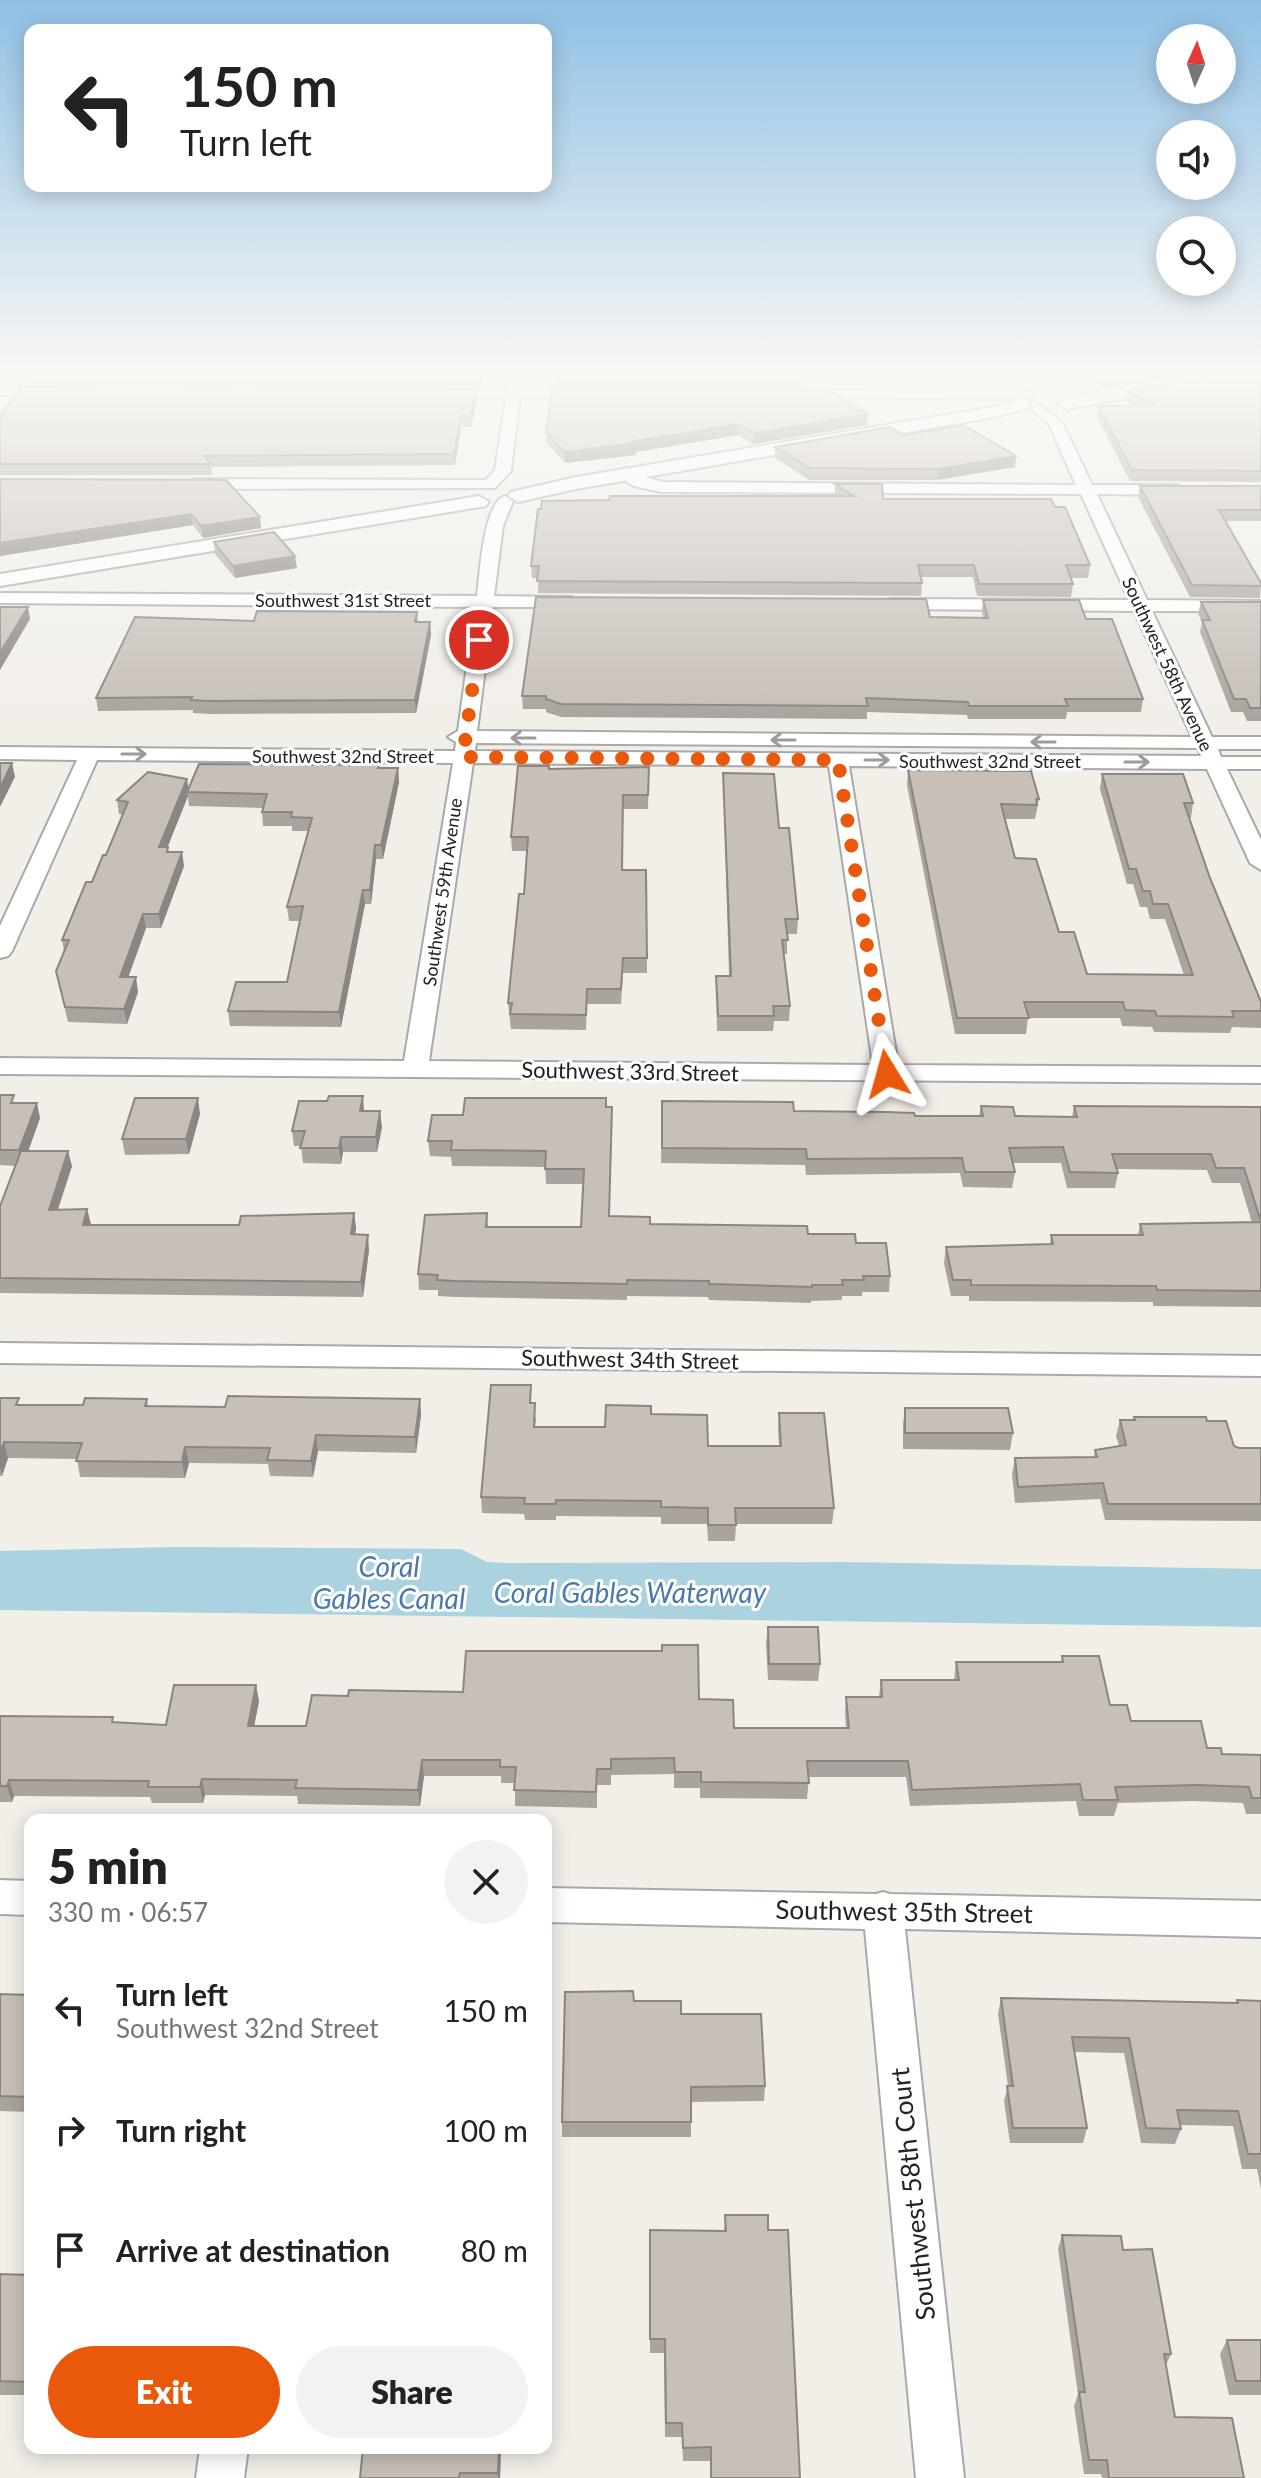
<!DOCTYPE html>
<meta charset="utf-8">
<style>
:root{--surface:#fff;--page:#f2f2f2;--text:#222;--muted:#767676;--accent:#ea580c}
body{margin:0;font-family:Lato,sans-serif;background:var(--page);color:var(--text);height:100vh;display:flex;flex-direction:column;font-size:30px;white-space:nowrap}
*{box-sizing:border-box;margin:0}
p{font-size:26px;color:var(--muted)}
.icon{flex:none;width:44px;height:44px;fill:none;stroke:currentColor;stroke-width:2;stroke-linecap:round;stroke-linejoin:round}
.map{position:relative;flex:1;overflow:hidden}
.sheet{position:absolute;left:24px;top:1814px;width:528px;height:640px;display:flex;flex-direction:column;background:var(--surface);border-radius:16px;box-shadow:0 4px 20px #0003}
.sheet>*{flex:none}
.banner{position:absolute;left:24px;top:24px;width:528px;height:168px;border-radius:16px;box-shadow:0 4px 20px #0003;background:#fff;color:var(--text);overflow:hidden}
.needle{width:52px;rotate:3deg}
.buttons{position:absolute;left:1156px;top:24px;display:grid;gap:16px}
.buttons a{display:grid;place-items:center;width:80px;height:80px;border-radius:50%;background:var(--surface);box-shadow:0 4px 20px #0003;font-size:40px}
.pin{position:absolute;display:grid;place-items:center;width:68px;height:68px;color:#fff;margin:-34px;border:4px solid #fff;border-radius:50%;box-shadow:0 2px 8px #0007}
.me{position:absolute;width:88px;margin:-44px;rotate:352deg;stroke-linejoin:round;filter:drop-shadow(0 0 6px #0008)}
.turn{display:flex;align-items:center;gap:28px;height:168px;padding:0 24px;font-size:36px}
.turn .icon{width:104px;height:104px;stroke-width:2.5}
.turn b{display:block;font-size:56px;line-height:68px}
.round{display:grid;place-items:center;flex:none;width:84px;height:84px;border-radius:42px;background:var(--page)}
.head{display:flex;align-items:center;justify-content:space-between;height:136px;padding:0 24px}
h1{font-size:48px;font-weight:800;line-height:60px}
.cta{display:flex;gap:16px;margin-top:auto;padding:16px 24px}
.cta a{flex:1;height:92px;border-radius:48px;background:var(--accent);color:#fff;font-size:32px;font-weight:800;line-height:92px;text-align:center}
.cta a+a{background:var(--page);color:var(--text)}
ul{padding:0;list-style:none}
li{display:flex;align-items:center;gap:24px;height:120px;padding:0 24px}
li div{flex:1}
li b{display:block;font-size:30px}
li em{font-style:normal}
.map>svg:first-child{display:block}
</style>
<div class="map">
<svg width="1261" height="2478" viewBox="0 0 1261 2478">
<rect width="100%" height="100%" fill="#f2efe9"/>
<path fill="#aad3df" d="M176 1547 461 1549 487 1562 507 1563 844 1562 1261 1569V1627L0 1610V1551Z"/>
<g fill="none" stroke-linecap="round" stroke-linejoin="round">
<defs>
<path id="minor" d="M509 372H523L521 388 587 389 594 393 587 397H520L511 471 495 488 194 489 186 484 194 479 486 480 495 470 506 397 441 396 434 392 441 388H507Z
M0 387H55L62 391 55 395H0Z
M797 390 1027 391 1034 395 1027 399 792 397V391Z
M1039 405 1062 422 1092 485H1177L1185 490 1177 495 1097 494 1147 600 1261 601V611H1152L1212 737H1261V749H1218L1221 757H1261V769H1227L1261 840V870L1250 863 1207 769 849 766 898 1065 1261 1067V1083L0 1074V1058L404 1061 453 763 97 760 12 951 8 956 0 958V926L77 760 0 759V747L455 751 456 742 448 737 458 731 475 607 0 603V593L477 596C480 574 483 503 505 496L513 501 503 526 494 596 572 597 581 602 572 607H493L477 731 1192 737 1134 611 890 609 881 604 890 599 1129 600 1081 494 662 492 634 486 616 475 624 470 662 482 1076 485 1049 424 1032 409ZM476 743 1198 748 1201 756 475 751ZM473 763 829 766 873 1065 429 1061Z
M0 1343 1261 1356V1376L0 1363Z
M0 1880 30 1881V1915L0 1914Z
M546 1888 876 1894 883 1892 890 1894 1261 1901V1937L905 1929 964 2478H916L865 1929 546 1922Z
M200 2448H248L244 2478H196Z"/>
<path id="tertiary" d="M1213 372H1250L1242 377 1067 409 1058 404 1061 400 1103 390Z
M1022 399 1031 404 1028 408 995 417 576 489 518 502 508 496 511 492 576 477 993 407Z
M479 496 489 502 486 506 0 586V574Z"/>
</defs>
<use href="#minor" stroke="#a9a9a9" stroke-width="4"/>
<use href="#tertiary" stroke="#a9a9a9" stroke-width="4"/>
<use href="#minor" fill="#fff" fill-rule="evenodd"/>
<use href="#tertiary" fill="#fff" fill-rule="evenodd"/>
</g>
<path fill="#aba49e" d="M484 372 481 386 33 384 31 374Z
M555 372H997V377H941L939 381 803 380 802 387 555 386Z
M1069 372H1200L1100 388Z
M1261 379V482L1130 481 1097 417 1098 406H1134L1126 401 1127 391Z
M477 389V400L471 427 461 426 455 465 211 467 212 475H0V416Z
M552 389 867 425 753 444 739 435 636 452V455L565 463 547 443 546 432Z
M904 435 1015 467 937 480H809L775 458V447Z
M0 479 226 480 261 528 203 538 193 525 0 556Z
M835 484 883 499 1055 507 1090 565 1088 578H1070L1073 584 1071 597 977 596 973 577H920L922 583 921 596 538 593V578H532L531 566 835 496Z
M1140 486H1261V521H1226L1261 583 1260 598 1190 597 1138 497Z
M214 542 297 568 235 578 215 554Z
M983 600 1086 619 1143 699 1141 712H1067L1066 719H968L967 715 867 712V719L561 717 546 712V709H523L522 696 930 617 983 618 982 612Z
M1201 602H1261V721H1247L1243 712H1231L1200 632 1202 621 1198 614Z
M417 612 418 622H430L431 635 416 713 210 714 193 713V710L98 711 96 698 254 621Z
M379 765V768H398L399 782 383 859H376L371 904H365L341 1027 230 1026 228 1011 287 982 300 921H289L287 907 308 831H292V826H263L262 812 263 808 189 806 188 796 167 847 169 852 184 866 161 928H146L128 977 138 992 127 1024 68 1022 56 971 64 951 62 940 106 855 123 815 119 814 117 800 187 779 188 789Z
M649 767 648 809H623L622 870H646L647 973H623L621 1004H587L586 1030 511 1029 508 1003 524 894 527 851H512L511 837 549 769Z
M908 770 1039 799 1035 819H1005L1015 858 1059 932 1087 974 1184 975 1165 919H1150L1147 907H1140L1133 884H1127L1100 789 1102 774 1193 803 1191 818H1189L1210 878 1261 1002V1028L1232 1027 1230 1033 1154 1032 1152 1027 1122 1026 1120 1018H1028L1026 1034H955L907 785Z
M723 773 779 828 798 919 797 934H787V954H784L790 1006 789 1021H774L773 1031H717L716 976H729Z
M0 1095 16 1103 40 1118 28 1151 72 1166 58 1210 87 1209 91 1225H239L354 1213 356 1228 355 1234 369 1250 363 1297 0 1293V1206L15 1166 0 1165Z
M606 1098 610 1216 650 1224 808 1234 856 1243 890 1276 889 1292H862V1296H842V1300L811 1301V1303L709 1300 708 1297 627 1296V1300L456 1297 438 1296V1290H419L418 1274 487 1213 488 1227H581L583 1184H546L545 1167 452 1166 451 1157 430 1156 428 1141 463 1115Z
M662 1101 794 1111 915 1116H979L981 1106 1015 1116 1072 1117 1074 1106 1261 1107V1307L1153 1306V1302L969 1301V1296H951L944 1263 946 1247 1050 1244 1051 1235H1138L1140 1224 1252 1223 1240 1183H1212L1207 1170 1117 1169 1118 1173 1115 1188H1067L1061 1163H1012L1015 1172 1012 1188 963 1187 960 1173 806 1175 805 1165 661 1163Z
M364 1111 382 1127 377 1152H343L341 1164 303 1163 301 1146H294L292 1131Z
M200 1114 189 1154 125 1155 122 1139Z
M0 1398 21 1405H83L147 1399 148 1406 225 1407 420 1399 421 1415 416 1453 318 1451 313 1477 270 1476 268 1464 189 1463 185 1478 80 1477 77 1459 8 1458 2 1476H0Z
M531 1403 536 1419 535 1427H605L651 1414 708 1446H779L778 1429 779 1413 834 1508 832 1524H736L735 1541H708L707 1524H661V1517L556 1516V1520H525L524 1514 482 1513 481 1497Z
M905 1408 1013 1433 1010 1450 903 1449V1424Z
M1134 1417 1207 1421 1234 1446 1239 1448H1261V1521L1105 1520 1100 1499 1015 1503 1012 1474 1015 1458 1094 1457 1095 1450 1119 1446 1116 1436 1120 1420H1134Z
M768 1627 820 1664 818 1681 768 1680 766 1643Z
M1062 1656 1110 1705 1131 1721 1222 1754 1261 1755V1814H1246L1243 1803 1193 1801 1118 1803 1114 1816H1079L1076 1801 910 1806 906 1777H809L807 1799 700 1798V1788H674V1774L611 1775V1785H597V1808L515 1806V1783H501V1776H424L420 1806 298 1804 297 1796 205 1795 203 1803H152L150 1797 14 1796 12 1802H0V1716L166 1725 259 1701 254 1726H306L699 1699 734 1728H846L845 1713 846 1697H879L881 1680H954L956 1662H1061Z
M0 1994 30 1995V2112L0 2111Z
M1001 1998 1236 2003 1237 2000 1261 2001V2189L1257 2169H1242L1233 2126 1180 2125 1181 2129 1175 2144 1141 2143 1124 2053 1074 2052 1087 2128 1083 2143H1010L1004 2101 1008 2086 998 2014Z
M634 2001 681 2014 765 2086 764 2101 691 2102V2137H562V2122Z
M725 2215 768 2230 800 2478H710V2461H683L682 2437H665L664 2353H650V2230L724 2231Z
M1062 2235 1123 2250 1171 2354 1166 2365 1175 2417 1244 2478H1102L1101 2474H1084L1074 2406 1078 2394 1058 2249Z
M0 2274 30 2275V2395H0Z
M1227 2340H1261V2395H1229L1220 2354Z
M501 2448 500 2478H360Z"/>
<path fill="#8b8681" d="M481 372H484L481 386 480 375Z
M1135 372H1200L1100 388 1101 377Z
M477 389V400L471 427 470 416Z
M868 414 867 425 753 444 754 433Z
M461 416V426L455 465 454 454Z
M739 424V435L636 452V455L565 463 564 452Z
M1016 456 1015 467 937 480 938 469Z
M191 514 193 525 0 556V543Z
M260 517 261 528 203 538 201 526Z
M295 556 297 568 235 578 233 566Z
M28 607 30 619 0 670V653Z
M430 622 431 635 416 713 415 700Z
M12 763 15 777 0 807V788Z
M398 768 399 782 383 859 381 845Z
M187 779 189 792H187L188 796 162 861 159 847Z
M375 845 376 859 371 904 370 890Z
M182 852 184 866 161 928 159 914Z
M363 890 365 904 341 1027 339 1012Z
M143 914 146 928 123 992 120 977Z
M136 977 138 992 127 1024 124 1009Z
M363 1096 364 1111H360Z
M198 1098 200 1114 189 1154 186 1139Z
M37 1103 40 1118 23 1166 19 1150Z
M380 1111 382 1127 377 1152 376 1137Z
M341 1137 343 1152 341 1164 339 1148Z
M68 1151 72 1166 52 1225 49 1210Z
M87 1209 91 1225H83Z
M354 1213 356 1228 353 1250 351 1234Z
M368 1235 369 1250 363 1297 361 1282Z
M420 1399 421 1415 416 1453 415 1437Z
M316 1435 318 1451 313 1477 311 1461Z
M4 1442 8 1458 2 1476 0 1467V1453Z
M185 1447 189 1463 185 1478 182 1462Z
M256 1685 259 1701 251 1742 248 1726Z
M422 1760 424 1776 420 1806 418 1790Z
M202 1779 205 1795 203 1803 200 1787Z
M9 1780 14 1796 12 1802 7 1786Z
M499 2448H501L500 2478H498V2473Z"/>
<path fill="#c7bfb8" stroke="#8b8681" stroke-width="2" d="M33 372H481L480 375 31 374Z
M555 372H794L803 376H555Z
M1091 372H1135L1101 377Z
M1232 372H1247L1261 379V471L1132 470 1098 406H1156L1127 391Z
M21 387 477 389 470 416H461L454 454 204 456 211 464H0V416Z
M552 389 827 390 868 414 754 433 739 424 633 441 636 443 564 452 546 432Z
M963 425 1016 456 938 469 810 468 775 447 890 427 904 435Z
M0 479 226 480 260 517 201 526 191 514 0 543Z
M835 484H882L883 499H1051L1055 507H1065L1090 565H1066L1073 584H979L974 565H918L922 583 537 581 539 566H531L538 509H541L542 501 609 500 610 496H854Z
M1140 486H1261V510H1219L1261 583V586L1192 585Z
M274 532 295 556 233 566 214 542Z
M536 597 926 599 930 617 988 618 983 600H1079L1086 619H1112L1143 699H1065L1068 706H969L968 702 866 698 868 706 561 704 546 699V696H522Z
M1201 602H1261V708H1250L1246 699H1234L1202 620H1210Z
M0 607H28L0 653Z
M257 611 417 612 415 622H430L415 700 208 701 191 700 192 697 96 698 135 617 254 621Z
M0 763H12L0 788Z
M199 764 379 765 378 768H398L381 845H375L370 890H363L339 1012 228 1011 236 982H287L303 906 287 907 312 818 291 817 292 812H262L267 794 187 792Z
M518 766H549V769L649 767 648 795H623L622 870H646L647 958H623L621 989H587L586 1015 510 1014 512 1003H508L519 894H524L528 837H511Z
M908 770 1031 771 1039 799H1036L1037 805 1001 804 1015 858 1036 859 1059 932H1074L1087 974 1193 975 1168 904H1153L1150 891H1143L1136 869H1129L1102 774H1183L1193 803H1184L1210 878 1261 1002V1011H1232L1234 1017 1157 1016 1155 1011 1125 1010 1123 1002H1024L1029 1018H957Z
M148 772 187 779 159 847H168L167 852H182L159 914H143L120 977H136L124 1009 65 1007 56 971 69 940H62L86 882H92L103 855H106L128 802 117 800Z
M723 773 774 774 779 828H789L798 919H785L788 940H782L790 1006H773L774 1016H718L716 976H731Z
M0 1095H14L11 1103H37L19 1150H0Z
M329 1096H363L360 1111H380L376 1137H341L339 1148H300L305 1131H292L299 1101H327Z
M135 1098H198L186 1139H122Z
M465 1098H606V1107H612L609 1216 650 1217V1224L807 1226 808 1234H855L856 1243H886L890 1276H863L864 1280H842L843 1285H812V1287L709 1284V1281L627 1280V1284L455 1281 437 1280 438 1275 418 1274 425 1215 487 1213 486 1227H581L584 1169H545L546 1151 451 1150 452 1141H428L432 1115H463Z
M662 1101 793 1102 794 1111 887 1112 914 1113 915 1116H983L981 1106 1013 1107 1015 1116 1077 1117 1074 1106 1261 1107V1222L1244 1168H1216L1211 1154H1112L1118 1173 1070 1172 1063 1147 1009 1148 1015 1172H965L962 1158 807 1159 806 1149 662 1148Z
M21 1151H68L49 1210 87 1209 83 1225H239L241 1216 354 1213 351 1234 368 1235 361 1282 0 1278V1206Z
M1261 1222V1291L1157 1290 1156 1286 971 1285V1280H953L946 1247 1053 1244 1051 1235H1143L1140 1224Z
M491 1385H531L530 1403H535L534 1427H605L606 1405 651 1406V1414L707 1415 708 1446H781L779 1413H824L834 1508H735L736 1525H708V1508L661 1507V1501L556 1500V1504H524L525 1498 481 1497Z
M228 1396 420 1399 415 1437 316 1435 311 1461 267 1460 270 1448 185 1447 182 1462 76 1461 82 1443 4 1442 0 1453V1398H19L16 1405H83L85 1398 147 1399 145 1406 225 1407Z
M905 1408H1008L1013 1433H905Z
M1134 1417H1206L1207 1421H1226L1234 1446 1239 1448H1261V1504H1108L1103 1483 1018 1487 1015 1458 1097 1457 1095 1450 1126 1445 1120 1420H1135Z
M768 1627H818L820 1664H769Z
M662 1645H698L699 1699 733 1700 734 1728H849L846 1697H882L881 1680H959L956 1662H1063L1062 1656H1099L1110 1705H1127L1131 1721H1201L1207 1748H1221L1222 1754 1261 1755V1798H1252L1249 1787 1198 1785 1115 1787 1118 1800H1083L1080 1784 912 1790 908 1761H807L809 1783 701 1782V1772H675L674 1758 611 1759V1769H597L596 1792 514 1790 516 1767H500V1760H422L418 1790 295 1788 297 1780 202 1779 200 1787H148L149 1781 9 1780 7 1786H0V1716L113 1717 112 1722 166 1725 174 1685H256L248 1726H306L312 1695 348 1696 349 1690 463 1692 466 1651H662Z
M633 1991 634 2001H681V2014H761L765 2086 691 2087V2122H562L565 1992Z
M0 1994 30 1995V2097L0 2096Z
M1001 1998 1238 2003 1237 2000 1261 2001V2154H1248L1238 2111 1177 2110 1181 2129 1146 2128 1129 2038 1072 2037 1087 2128H1013L1007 2086H1013Z
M725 2215H768V2230H788L800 2478H711V2447L683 2448 682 2423H666L665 2339H650V2230L726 2231Z
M1062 2235 1121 2236 1123 2250 1152 2249 1171 2354H1164L1175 2417 1232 2418 1244 2478H1109L1107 2460H1089L1079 2392H1085Z
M0 2274 30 2275V2382L0 2381Z
M1227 2340H1261V2381H1236Z
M363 2448H499L498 2473H460L459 2478H360Z"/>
<defs><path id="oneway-shaft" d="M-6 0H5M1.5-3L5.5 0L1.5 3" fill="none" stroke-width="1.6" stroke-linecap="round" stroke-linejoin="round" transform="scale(2)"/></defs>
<g stroke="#9c9c9c">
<use href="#oneway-shaft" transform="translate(523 738) rotate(-180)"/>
<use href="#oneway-shaft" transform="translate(783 740) rotate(-180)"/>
<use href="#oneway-shaft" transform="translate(1043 742) rotate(-180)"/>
<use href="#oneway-shaft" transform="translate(134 754)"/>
<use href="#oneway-shaft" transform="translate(877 760)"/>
<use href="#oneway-shaft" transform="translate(1137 762)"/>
</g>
<linearGradient id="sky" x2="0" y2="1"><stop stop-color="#8fc0e4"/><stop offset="0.52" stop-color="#f9f8f5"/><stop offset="1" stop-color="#f9f8f5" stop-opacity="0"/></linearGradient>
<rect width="1261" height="719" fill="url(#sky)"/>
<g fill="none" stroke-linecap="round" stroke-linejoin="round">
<path stroke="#ea580c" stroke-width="14" stroke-dasharray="0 25.2" d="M479 640 463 757 838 760 887 1074"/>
</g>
<g text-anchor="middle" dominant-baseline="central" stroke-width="6" stroke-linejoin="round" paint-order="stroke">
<g font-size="18" fill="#222" stroke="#fff">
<text x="343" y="600">Southwest 31st Street</text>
<text transform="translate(1168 664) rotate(65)">Southwest 58th Avenue</text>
<text x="343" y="756">Southwest 32nd Street</text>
<text x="990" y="761">Southwest 32nd Street</text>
<text transform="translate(442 892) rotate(-82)">Southwest 59th Avenue</text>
</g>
<g font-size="22" fill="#222" stroke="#fff">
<text transform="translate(630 1071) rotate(1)">Southwest 33rd Street</text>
<text transform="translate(630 1359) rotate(1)">Southwest 34th Street</text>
</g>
<g font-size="26" fill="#222" stroke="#fff">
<text transform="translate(904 1911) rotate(1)">Southwest 35th Street</text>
<text transform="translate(912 2194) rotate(-96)">Southwest 58th Court</text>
</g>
<g font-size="28" font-style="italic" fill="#4a7aab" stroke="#fff">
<text x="389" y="1566">Coral<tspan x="389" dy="32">Gables Canal</tspan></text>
<text x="630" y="1592">Coral Gables Waterway</text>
</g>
</g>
</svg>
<div class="buttons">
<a><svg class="needle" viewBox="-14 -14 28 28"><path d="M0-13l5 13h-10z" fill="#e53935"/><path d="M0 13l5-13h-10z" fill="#767676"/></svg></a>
<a><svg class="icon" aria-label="sound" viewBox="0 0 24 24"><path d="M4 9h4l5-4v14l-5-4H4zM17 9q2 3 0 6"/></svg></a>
<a><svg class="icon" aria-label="search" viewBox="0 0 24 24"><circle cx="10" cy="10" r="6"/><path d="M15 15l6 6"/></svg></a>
</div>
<div class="pin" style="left:479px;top:640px;background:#d93025"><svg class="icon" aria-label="arrive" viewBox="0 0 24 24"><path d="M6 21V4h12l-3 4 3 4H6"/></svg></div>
<svg class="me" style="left:887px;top:1074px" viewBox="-20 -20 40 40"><path d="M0-17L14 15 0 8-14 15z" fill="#ea580c" stroke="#fff" stroke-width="4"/></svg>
<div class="banner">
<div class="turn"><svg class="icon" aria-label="left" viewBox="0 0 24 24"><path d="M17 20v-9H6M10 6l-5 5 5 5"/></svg><div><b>150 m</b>Turn left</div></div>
</div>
<section class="sheet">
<div class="head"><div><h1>5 min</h1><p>330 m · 06:57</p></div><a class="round"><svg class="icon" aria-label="close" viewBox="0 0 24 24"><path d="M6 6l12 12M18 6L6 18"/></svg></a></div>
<ul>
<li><svg class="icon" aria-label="left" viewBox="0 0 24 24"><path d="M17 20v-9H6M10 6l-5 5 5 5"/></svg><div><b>Turn left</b><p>Southwest 32nd Street</p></div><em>150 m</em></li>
<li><svg class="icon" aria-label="right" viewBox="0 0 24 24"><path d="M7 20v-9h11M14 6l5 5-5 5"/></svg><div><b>Turn right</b></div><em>100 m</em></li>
<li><svg class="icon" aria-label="arrive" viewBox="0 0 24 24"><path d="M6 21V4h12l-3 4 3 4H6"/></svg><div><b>Arrive at destination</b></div><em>80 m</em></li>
</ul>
<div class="cta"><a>Exit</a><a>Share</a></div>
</section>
</div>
